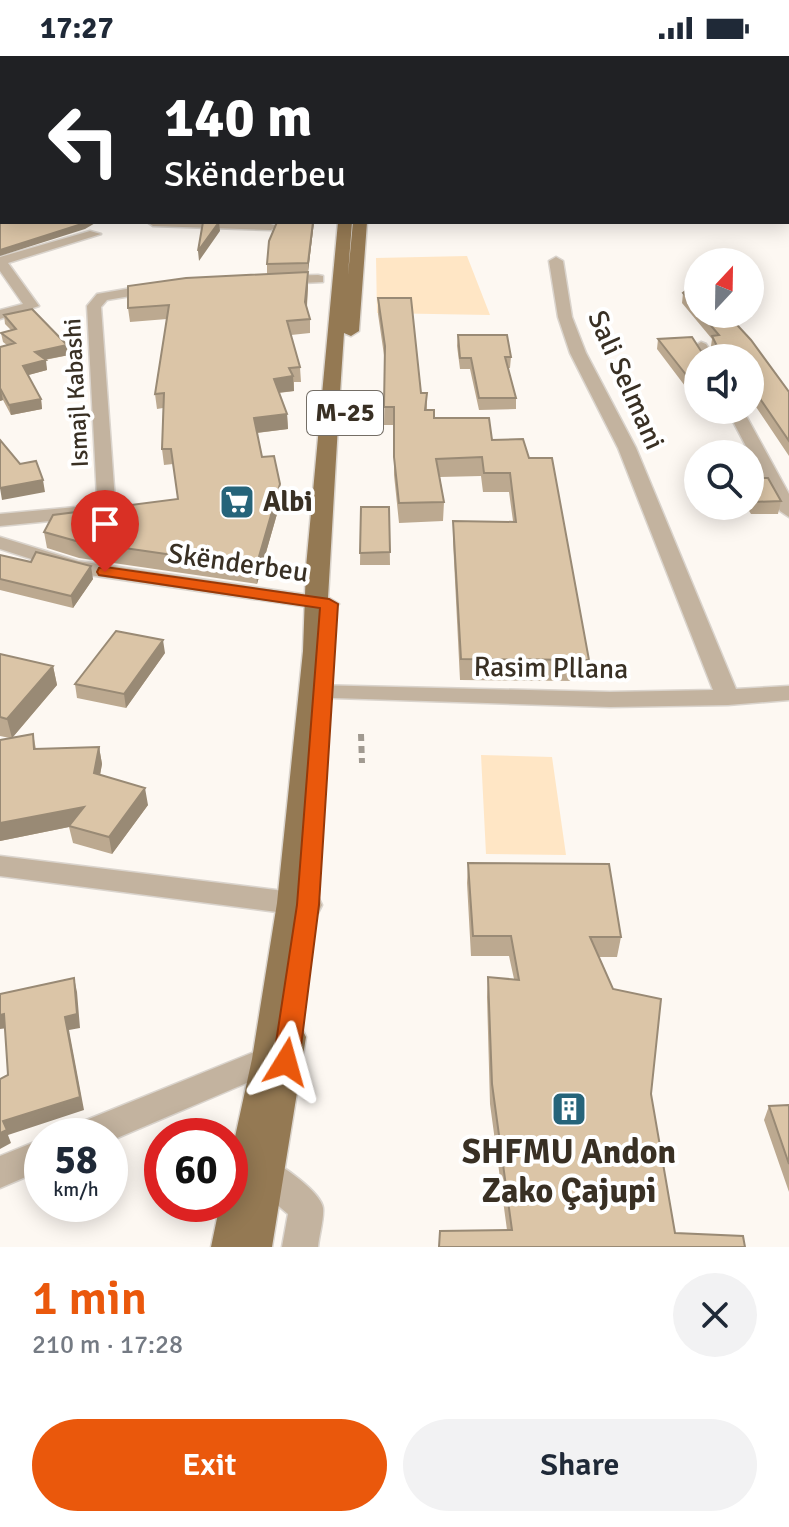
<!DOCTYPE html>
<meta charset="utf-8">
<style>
:root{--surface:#fff;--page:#f2f2f3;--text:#1f2937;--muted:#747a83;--accent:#ea580c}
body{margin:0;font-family:Signika,sans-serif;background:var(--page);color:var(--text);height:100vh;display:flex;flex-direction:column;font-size:30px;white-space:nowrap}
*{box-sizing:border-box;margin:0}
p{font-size:26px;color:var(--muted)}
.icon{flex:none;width:44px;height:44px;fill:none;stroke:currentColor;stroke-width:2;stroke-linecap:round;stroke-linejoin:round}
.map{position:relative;height:1191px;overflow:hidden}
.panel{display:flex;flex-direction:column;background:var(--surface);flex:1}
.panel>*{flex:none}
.top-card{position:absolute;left:0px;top:0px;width:790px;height:168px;box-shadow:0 4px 20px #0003;background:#202124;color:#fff;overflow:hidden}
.needle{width:52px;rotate:22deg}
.tools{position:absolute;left:684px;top:192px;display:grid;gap:16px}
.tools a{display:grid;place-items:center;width:80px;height:80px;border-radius:50%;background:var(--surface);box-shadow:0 4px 20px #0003;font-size:40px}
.speed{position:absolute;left:24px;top:1062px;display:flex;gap:16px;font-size:40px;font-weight:700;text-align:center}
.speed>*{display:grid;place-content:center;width:104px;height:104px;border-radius:50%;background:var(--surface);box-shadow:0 4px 20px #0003;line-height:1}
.speed small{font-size:20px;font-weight:400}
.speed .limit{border:12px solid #d22;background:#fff;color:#111}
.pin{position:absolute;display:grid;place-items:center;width:68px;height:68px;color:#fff;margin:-82px -34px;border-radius:50% 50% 50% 0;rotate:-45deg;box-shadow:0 0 8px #0007}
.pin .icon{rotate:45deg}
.me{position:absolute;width:88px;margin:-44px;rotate:8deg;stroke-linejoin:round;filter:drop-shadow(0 0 6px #0008)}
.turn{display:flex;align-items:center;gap:28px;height:168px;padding:0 32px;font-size:36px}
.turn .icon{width:104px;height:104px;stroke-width:2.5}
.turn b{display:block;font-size:56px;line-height:68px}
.round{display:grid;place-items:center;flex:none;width:84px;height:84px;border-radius:42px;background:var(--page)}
.overview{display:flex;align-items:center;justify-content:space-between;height:136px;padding:0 32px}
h1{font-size:48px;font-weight:600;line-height:60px;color:var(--accent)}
.button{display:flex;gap:16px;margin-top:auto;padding:16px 32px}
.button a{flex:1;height:92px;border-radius:48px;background:var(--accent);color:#fff;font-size:32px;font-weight:600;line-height:92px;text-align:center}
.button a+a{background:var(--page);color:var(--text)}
.status{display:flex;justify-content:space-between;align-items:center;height:56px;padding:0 40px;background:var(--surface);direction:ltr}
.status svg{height:22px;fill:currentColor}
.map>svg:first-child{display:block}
</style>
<div class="status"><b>17:27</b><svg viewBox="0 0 49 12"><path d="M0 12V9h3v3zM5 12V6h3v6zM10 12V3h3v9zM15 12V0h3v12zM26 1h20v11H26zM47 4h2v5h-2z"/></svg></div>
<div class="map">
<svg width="789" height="1191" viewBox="0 0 789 1191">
<rect width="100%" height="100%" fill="#fdf8f2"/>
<path fill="#ffe6c5" d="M467 200 490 259 377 257 376 202Z
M481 699 552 701 566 799 486 798Z"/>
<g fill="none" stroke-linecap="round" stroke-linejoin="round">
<defs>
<path id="street" d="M788 115H789V121H788Z
M147 166H264L277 170 271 174 153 170Z
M90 175 101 178 8 207 39 250 0 263V254L23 248 0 215V201Z
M556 201 563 205 572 261 586 297 636 392 736 633 789 630V644L728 649 610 651 304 641 301 636 304 631 312 629 610 636 713 634 618 392 570 297 558 261 549 205Z
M318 219 323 220V226L281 228 274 224 281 220Z
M155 228 160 229V235L107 244 101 251 115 445 113 449 80 462 0 470V458L76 451 97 442 87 250 97 238Z
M701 286 706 288 715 302H699L693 291Z
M727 354H743L789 438V461L780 455Z
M0 481 78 505 329 542 339 548 329 554 75 517 0 493Z
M0 800 308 838 318 841 322 849 318 857 308 860 0 820Z
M269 990 288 994 293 1004 288 1014 270 1017 110 1085V1080H70L74 1069Z
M42 1083V1114L0 1132V1100Z
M266 1102C281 1108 321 1136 323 1152 324 1164 319 1179 318 1191H282L288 1158 254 1129 249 1118 254 1107Z"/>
<path id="primary" d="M374 0H384L373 2Z
M338 166H352L348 219 353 166H367L359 275 351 280 344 277C328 507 322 738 291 967L301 971 306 981 272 1191H211L220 1148H230V1104L252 1003 277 847 303 595 306 511Z"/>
</defs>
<use href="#street" stroke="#dad4cd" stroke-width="3"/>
<use href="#primary" stroke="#dad4cd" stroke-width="3"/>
<path stroke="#a19a91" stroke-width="6" stroke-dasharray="7 5" stroke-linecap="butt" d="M361 678 362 707"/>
<use href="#street" fill="#c3b39f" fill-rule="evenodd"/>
<use href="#primary" fill="#947953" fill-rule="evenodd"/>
</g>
<path fill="#bca990" d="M314 166 308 216V230L307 251 310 263V277L291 279 300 311 301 326H294V335L279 337 287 358 288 373 257 377 262 401 281 444 257 528 79 502 47 492 44 476 178 443 173 408 164 409 162 393 163 352 157 353 155 338 167 263 130 266 128 252 267 218V208Z
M698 227V258H727L789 336V400L750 342V302H698V329L685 330 657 293 658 283 701 295 713 294 711 290 712 283 682 247 683 237Z
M378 242 421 337H427V354L434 362 492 384 523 383 589 604 587 625 460 624 453 485V465H513L509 436H483L481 420 440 421 444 446 443 465 399 467 394 419V369H384L385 306 378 258Z
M4 259 69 299 45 304 47 314 28 319 41 343 42 353 11 359 3 344 0 345V291L7 289 3 286 1 277 11 274 5 268Z
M458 279 511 301 510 312H508L516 342V353L479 354 470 313H460L457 290Z
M750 422 781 445 778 458H751L746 450H750Z
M361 451H389L390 509H360Z
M0 499 93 523 73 552 0 534Z
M165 597 126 652 77 642 75 628Z
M0 598 53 610 57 629 13 681 33 678 36 693 99 691 102 708 100 719 148 749 112 798 73 787 69 771 0 785V684L10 682 0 680Z
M468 807 621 881 617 901H599L651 1038 675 1177 507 1174 490 1048 487 941 488 921 514 923 509 900H471L467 827Z
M789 1049V1136L764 1064 769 1050Z"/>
<path fill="#998a75" d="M88 166H97L85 173 0 200V194Z
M219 166 220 175 199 205 198 195Z
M313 166H314L308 216V207Z
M308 216V230L306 260 305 246Z
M67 289 69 299 37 305 35 296Z
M46 304 47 314 25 320 23 310Z
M293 320 294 335 275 337 274 323Z
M1 334 3 344 0 345V335Z
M41 343 42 353 11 359 9 349Z
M287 358 288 373 255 377 254 362Z
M43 424 45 436 2 444 0 432Z
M280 428 281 444 257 528 256 511Z
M91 510 93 523 73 552 71 540Z
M163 584 165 597 126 652 124 638Z
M53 610 57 629 12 682 7 663Z
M99 691 102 708 97 735 94 717Z
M145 732 148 749 112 798 109 781Z
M84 751 69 770V771L0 785V767Z
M74 922 77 936 80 972 69 974 84 1054 8 1079 11 1087 0 1093V1077L3 1065 65 961Z
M4 958 8 972 0 973V959Z"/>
<path fill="#dbc5a7" stroke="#998a75" stroke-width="2" d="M260 0H345L343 2H258Z
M391 0H434V2H390Z
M2 110V121L0 120V111Z
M0 153H2V166H88L0 194Z
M203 166H219L198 195Z
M277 166H313L308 207 267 208 269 185Z
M308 216 305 246 310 263 287 265 300 311 289 312 293 320 274 323 287 358 254 362 262 401 274 400 280 428 256 511 76 485 44 476 53 459 178 443 171 393H162L164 337 155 338 169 249 128 252V230L186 222Z
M697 226 698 227V254L683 237Z
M378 242H411L421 337H427L425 354H434V362H489L492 384 523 383 529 402H552L589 604 461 603 453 465 516 466 510 417H484L482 401 436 403 444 446 399 447 394 401V351H384L385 290Z
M32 253 67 289 35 296 46 304 23 310 41 343 9 349 1 334 0 335V291L15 287 1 277 16 273 4 259Z
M701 258H727L751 284 789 336V385L750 328V302H698V319L687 320 658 283 692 281 701 295 719 294 712 280 719 279Z
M458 279H507L511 301H505L516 342H479L471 302H460Z
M0 384 20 408 36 405 43 424 0 432Z
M750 422H768L781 445 753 446 750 440Z
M361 451H389L390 496 360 497Z
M36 496 91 510 71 540 0 523V499L31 506Z
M116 575 163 584 124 638 75 628Z
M0 598 53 610 7 663 0 661Z
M33 678 34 693 99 691 94 717 145 732 109 781 69 770 84 751 0 767V684Z
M468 807 609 808 621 881H590L613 933 661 943 651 1038 675 1177 743 1180 745 1191H439L440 1175 512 1174 492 1028 488 921 519 924 511 880H473Z
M74 922 77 958 65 961 80 1041 3 1065 7 1074 0 1077V1023L8 1019 4 958 0 959V938Z
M789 1049V1108L769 1050Z"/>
<path fill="#ea580c" stroke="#983908" stroke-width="2" d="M105 511 329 543 338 548 319 849 299 1006 295 1013 286 1017 277 1013 273 1006 297 849 320 552 99 519 97 516 99 512Z"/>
<defs>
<symbol id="supermarket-square" viewBox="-11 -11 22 22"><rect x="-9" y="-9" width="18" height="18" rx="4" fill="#26647a" stroke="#fff"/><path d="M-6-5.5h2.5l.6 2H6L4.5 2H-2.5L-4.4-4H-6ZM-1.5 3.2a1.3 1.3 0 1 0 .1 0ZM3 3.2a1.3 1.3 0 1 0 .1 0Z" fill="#fff"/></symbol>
<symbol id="building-square" viewBox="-11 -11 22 22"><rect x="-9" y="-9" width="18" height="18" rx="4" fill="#26647a" stroke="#fff"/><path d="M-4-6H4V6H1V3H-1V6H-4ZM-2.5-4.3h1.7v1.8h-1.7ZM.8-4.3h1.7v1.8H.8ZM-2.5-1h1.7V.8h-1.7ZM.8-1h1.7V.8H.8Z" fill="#fff"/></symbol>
</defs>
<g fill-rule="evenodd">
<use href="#supermarket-square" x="217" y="426" width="40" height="40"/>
<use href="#building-square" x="549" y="1033" width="40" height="40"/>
</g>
<g text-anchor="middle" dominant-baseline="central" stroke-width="8" stroke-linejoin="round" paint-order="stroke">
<g font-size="24" fill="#393024" stroke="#fff">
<text transform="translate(76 337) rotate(-93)">Ismajl Kabashi</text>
</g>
<rect fill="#fff" stroke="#746e66" stroke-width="2" x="307" y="335" width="76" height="44" rx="6"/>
<g font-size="26" font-weight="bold" fill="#393024">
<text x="345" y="357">M-25</text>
</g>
<g font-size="28" fill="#393024" stroke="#fff">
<text transform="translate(626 324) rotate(66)">Sali Selmani</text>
<text transform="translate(238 507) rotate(8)">Skënderbeu</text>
<text transform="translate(551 612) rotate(1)">Rasim Pllana</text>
</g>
<g font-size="28" font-weight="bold" fill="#393024" stroke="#fff" text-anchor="start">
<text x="263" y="446">Albi</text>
</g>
<g font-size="34" font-weight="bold" fill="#393024" stroke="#fff">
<text x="569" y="1096">SHFMU Andon<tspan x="569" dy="39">Zako Çajupi</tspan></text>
</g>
</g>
</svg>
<div class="tools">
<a><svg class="needle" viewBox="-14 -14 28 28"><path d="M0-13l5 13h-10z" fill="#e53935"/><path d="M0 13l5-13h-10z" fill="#747a83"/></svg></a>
<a><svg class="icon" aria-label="sound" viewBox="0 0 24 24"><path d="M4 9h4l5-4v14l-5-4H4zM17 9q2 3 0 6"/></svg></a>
<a><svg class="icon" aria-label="search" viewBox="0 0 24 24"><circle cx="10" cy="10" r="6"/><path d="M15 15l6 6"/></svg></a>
</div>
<div class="speed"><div>58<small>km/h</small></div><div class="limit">60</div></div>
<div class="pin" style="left:105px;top:516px;background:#d93025"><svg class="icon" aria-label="arrive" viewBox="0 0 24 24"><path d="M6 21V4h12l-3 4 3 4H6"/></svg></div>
<svg class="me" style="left:286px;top:1006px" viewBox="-20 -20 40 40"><path d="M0-17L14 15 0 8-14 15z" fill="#ea580c" stroke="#fff" stroke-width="4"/></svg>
<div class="top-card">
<div class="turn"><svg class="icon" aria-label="left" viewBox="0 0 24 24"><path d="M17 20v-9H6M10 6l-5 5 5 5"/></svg><div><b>140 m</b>Skënderbeu</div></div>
</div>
</div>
<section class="panel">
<div class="overview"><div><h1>1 min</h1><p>210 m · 17:28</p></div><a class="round"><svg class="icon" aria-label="close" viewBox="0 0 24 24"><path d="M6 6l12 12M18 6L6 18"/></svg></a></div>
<div class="button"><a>Exit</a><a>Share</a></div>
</section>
